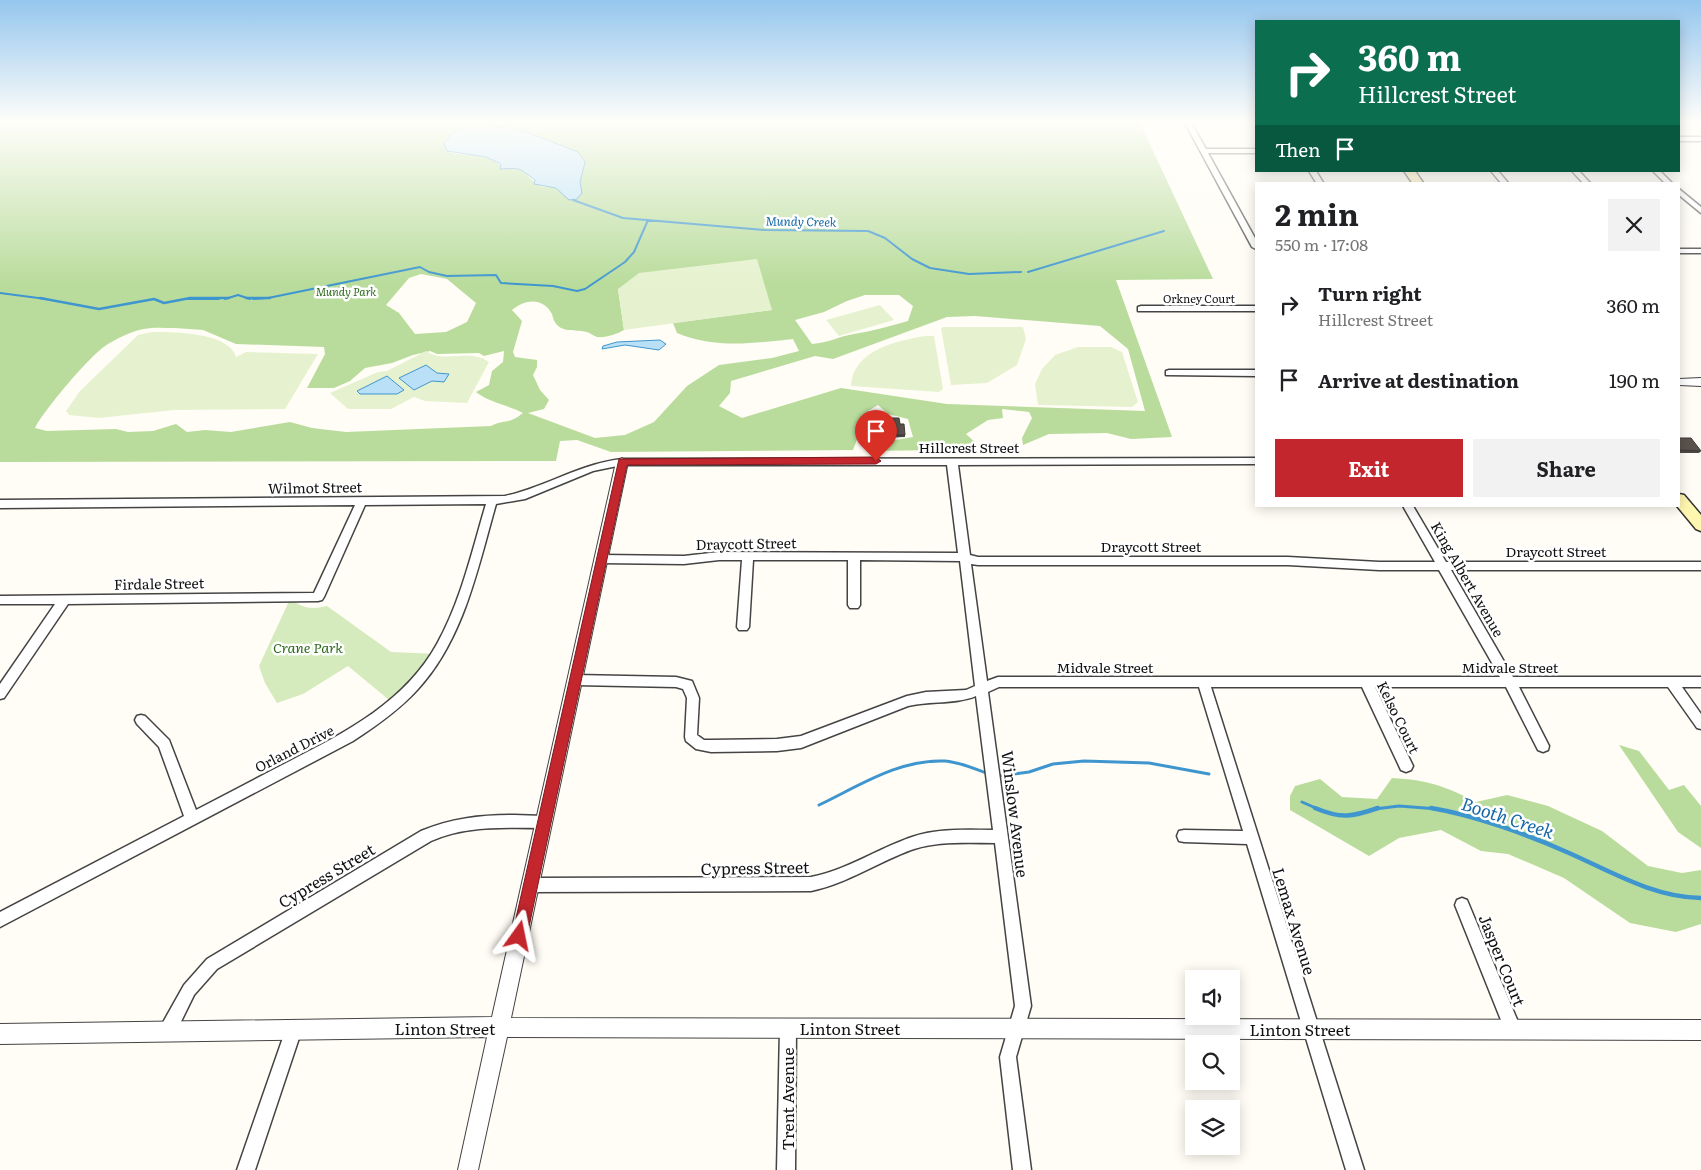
<!DOCTYPE html>
<meta charset="utf-8">
<style>
:root{--surface:#fff;--page:#f2f2f2;--text:#202124;--muted:#757577;--accent:#c4262e}
body{margin:0;font-family:Literata,serif;background:var(--page);color:var(--text);height:100vh;display:flex;flex-direction:column;font-size:19px;white-space:nowrap}
*{box-sizing:border-box;margin:0}
p{font-size:16px;color:var(--muted)}
.icon{flex:none;width:28px;height:28px;fill:none;stroke:currentColor;stroke-width:2;stroke-linecap:round;stroke-linejoin:round}
.map{position:relative;flex:1;overflow:hidden}
.sheet{position:absolute;left:1255px;top:182px;width:425px;height:325px;display:flex;flex-direction:column;background:var(--surface);border-radius:0px;box-shadow:0 2px 12px #0003}
.sheet>*{flex:none}
.banner{position:absolute;left:1255px;top:20px;width:425px;height:152px;border-radius:0px;box-shadow:0 2px 12px #0003;background:#0b6e4f;color:#fff;overflow:hidden}
.controls{position:absolute;left:1185px;top:970px;display:grid;gap:10px}
.controls a{display:grid;place-items:center;width:55px;height:55px;border-radius:0px;background:var(--surface);box-shadow:0 2px 12px #0003;font-size:25px}
.pin{position:absolute;display:grid;place-items:center;width:42px;height:42px;color:#fff;margin:-51px -21px;border-radius:50% 50% 50% 0;rotate:-45deg;box-shadow:0 0 5px #0007}
.pin .icon{rotate:45deg}
.me{position:absolute;width:55px;margin:-28px;rotate:12deg;stroke-linejoin:round;filter:drop-shadow(0 0 4px #0008)}
.turn{display:flex;align-items:center;gap:18px;height:105px;padding:0 20px;font-size:22px}
.turn .icon{width:65px;height:65px;stroke-width:2.5}
.turn b{display:block;font-size:35px;line-height:42px}
.then{display:flex;align-items:center;height:48px;padding:0 20px;background:#0003;gap:10px;font-size:19px}
.round{display:grid;place-items:center;flex:none;width:52px;height:52px;border-radius:0px;background:var(--page)}
.head{display:flex;align-items:center;justify-content:space-between;height:85px;padding:0 20px}
h1{font-size:30px;font-weight:700;line-height:38px}
.cta{display:flex;gap:10px;margin-top:auto;padding:10px 20px}
.cta a{flex:1;height:58px;border-radius:0px;background:var(--accent);color:#fff;font-size:20px;font-weight:700;line-height:58px;text-align:center}
.cta a+a{background:var(--page);color:var(--text)}
ul{padding:0;list-style:none}
li{display:flex;align-items:center;gap:15px;height:75px;padding:0 20px}
li div{flex:1}
li b{display:block;font-size:19px}
li em{font-style:normal}
.map>svg:first-child{display:block}
</style>
<div class="map">
<svg width="1701" height="1170" viewBox="0 0 1701 1170">
<rect width="100%" height="100%" fill="#fffdf5"/>
<path fill="#d5ebbd" d="M290 599C303 608 311 610 327 606L391 652 438 654 394 704 348 666 303 694 277 703 265 683 259 666Z"/>
<path fill="#b9dc9c" fill-rule="evenodd" d="M4 121H1139L1213 279 1116 280 1172 437 1131 439 1107 433 1049 434 1023 445 1022 438 1032 418 1029 412 1002 409 1003 418 988 420 966 434 979 446 944 450 868 451 878 443 913 437 908 419 888 414 878 405 868 411 853 450 611 452 577 440 560 441 556 461 0 462V123ZM510 128 578 152 585 162 580 184 562 192C555 185 548 189 540 186 529 181 521 160 504 169 488 152 474 157 452 153L447 151 444 143 455 131ZM421 274 447 279 476 303 467 322 446 332 415 334 399 313 386 305 409 278ZM618 289 772 310 673 323 677 333C714 349 755 343 793 339L799 351 772 358 719 365 687 386 654 422 625 435 595 438 528 413 544 409 549 400 540 390 533 375 537 367V360L515 357 513 352 522 321 512 310C525 299 543 297 552 314 553 318 554 322 557 325 565 333 577 329 587 332 590 333 594 336 597 337 606 338 617 334 624 330ZM865 295H899L913 306 908 321C890 326 873 331 854 334 840 336 828 343 812 344L795 320 824 312 847 301ZM975 316 1100 326 1128 349 1145 411 947 404 841 388 742 418 719 406 730 393 731 381 815 356 833 359 947 317ZM175 328 203 330 236 344 324 347 325 354 307 388H334L350 381 365 368 392 363 413 355 430 351 437 354 479 353 484 356 504 351 503 362 492 371 489 385 476 392C490 403 508 405 523 413 508 425 505 419 491 426L346 432 312 428 290 422 231 432 205 430 187 432 176 424 153 431 128 432 116 429 47 431 35 428C44 410 89 357 105 346 116 339 131 331 144 329 153 327 165 328 175 328Z
M1619 745 1639 751 1669 790 1684 785 1701 806V848L1678 832Z
M1392 778C1428 780 1445 786 1476 802L1507 795 1548 806 1602 831 1648 866 1682 873 1701 870V924L1676 932 1630 923 1564 878 1508 854 1481 851 1441 830 1399 838 1369 856 1290 810V796L1295 786 1320 779 1342 797 1377 799Z"/>
<path fill="#e6f2cf" d="M757 259 772 310 624 330 618 289 639 273Z
M880 305 894 320 839 336 826 320Z
M944 327H1023L1026 339 1017 365 987 383 951 385 941 328Z
M152 332C174 332 229 332 236 357L246 352 318 354 285 409 174 410 99 418 69 415 66 411 80 391 138 335Z
M925 336H934L943 389 939 392 851 386C853 350 896 341 925 336Z
M1078 347H1111L1122 352 1138 402 1132 407 1038 405 1035 384 1042 369 1055 355Z
M426 351C444 364 470 348 489 362L467 403 425 401 414 397 391 409H348L330 393 378 372 387 371Z"/>
<path fill="#b9e0f7" stroke="#3f96cf" d="M471 125 510 128 529 133 578 152 585 162 580 182 582 193 577 199 569 200 556 188 534 184 535 180C518 167 520 168 500 169L501 164 486 157 447 151 444 143 455 131Z
M660 340 666 344 659 350 625 345 602 349 603 346 617 342Z
M426 365 437 373 449 374 444 382 432 381 414 390 399 378Z
M387 376 404 390 397 394H360L357 391Z"/>
<g fill="none" stroke-linecap="round" stroke-linejoin="round">
<path stroke="#3f96cf" stroke-width="2" d="M573 200 623 218 765 230 868 231 885 238 912 259 930 268 969 274 1021 272
M1028 272 1164 231
M0 293 46 299
M186 299H219
M225 299 238 295 250 299
M253 299 268 298 420 267 429 272 447 276 496 275 501 283 553 286 577 291 585 289 625 262 634 252 648 220"/>
<path stroke="#3f96cf" stroke-width="2.5" d="M40 298 99 309 154 299 164 303 190 298H229
M246 298H270"/>
<path stroke="#3f96cf" stroke-width="3" d="M998 776 1029 772 1053 764 1084 761 1149 763 1209 774
M1302 802 1318 809
M819 805C859 786 899 759 945 761 960 762 975 769 989 774
M1375 809 1399 806 1438 809"/>
<path stroke="#3f96cf" stroke-width="4.5" d="M1315 808C1341 819 1352 817 1378 808
M1431 808C1474 815 1529 835 1569 853 1612 872 1653 897 1701 898"/>
<defs>
<path id="minor" d="M1184 121H1190L1206 149H1256V153H1208L1256 240V249L1252 247Z
M1679 137H1701V141H1679Z
M1309 171H1316L1324 184H1317Z
M1491 171H1498L1509 184H1502Z
M1572 171H1579L1591 184H1584Z
M1653 171H1660L1673 184H1666Z
M1679 189 1701 207V213L1679 195Z
M1679 249H1701V253H1679Z
M1141 306H1256V311H1138V307Z
M1169 370H1256V376L1166 375V371Z
M1256 458V464L958 465 970 555 978 557H1288L1379 562H1435L1403 506H1413L1446 562H1701V570H1451L1513 677H1701V687H1682L1701 714V729L1697 728 1668 687H1519L1549 746 1548 750 1543 752 1538 750 1506 687H1375L1413 766 1411 770 1406 772 1401 770 1362 687H1211L1364 1170H1346L1247 844 1184 842 1179 841 1177 836 1179 831 1184 830 1243 831 1199 687H999L988 692 1031 1006 1016 1057 1031 1170H1013L1000 1057 1015 1006 995 843C968 843 940 841 914 849 879 861 849 883 811 891L530 892 525 890 523 885 525 880 530 878 811 877C847 870 877 849 912 837 938 828 966 830 993 830L976 696C958 704 929 701 908 706L801 748 777 751 711 752 696 749 686 741 685 737 687 698 683 689 676 687 575 685 571 684 569 680 571 676 575 675 676 677 692 681 699 698 697 735 704 740H711L777 739 801 736 907 696 926 692 966 690 975 686 960 561 860 560V605L858 608H850L848 605V560H753L749 627 747 630H739L737 627 742 560H719L684 564 601 563 596 559 601 555 684 556 719 552 958 553 947 465H622L593 471 525 499 496 504C478 567 464 639 418 689 399 710 376 726 353 741L0 927V912L184 816 159 747 137 724 135 720 137 716 141 715 145 716 169 740 196 810C227 794 259 777 290 761 346 732 405 702 437 644 461 601 472 551 486 504L365 505 324 597 322 600 318 601 68 604 4 698 0 699V684L55 604H0V596L314 593 355 505 0 508V500L505 496C546 487 579 464 622 459ZM971 564 978 565H1288L1379 570H1439L1500 677H998L987 681Z
M514 815 544 816 549 818 551 822 549 826 544 828C506 828 467 825 431 841L217 969 194 995 173 1038 167 1040 161 1038 159 1032 161 1026 184 985 207 959 421 831C452 818 481 815 514 815Z
M1462 898 1467 900 1521 1029 1519 1035 1513 1037 1507 1035 1455 905 1457 900Z
M788 1020 794 1022 796 1028 795 1170H777L780 1028 782 1022Z
M294 1021 300 1023 302 1029 255 1170H237L286 1029 288 1023Z"/>
<path id="tertiary" d="M1701 378V386L1679 385V379Z
M622 458 628 462 511 1018 1701 1020V1040L507 1037 478 1170H458L487 1037 0 1044V1024L492 1017 616 462Z"/>
<path id="secondary" d="M1404 171H1415L1424 184H1413Z
M1679 494 1684 495 1701 515V531L1696 529 1677 506H1679Z"/>
</defs>
<use href="#minor" stroke="#444" stroke-width="3"/>
<use href="#tertiary" stroke="#444" stroke-width="2"/>
<use href="#secondary" stroke="#333" stroke-width="3"/>
<use href="#minor" fill="#fff" fill-rule="evenodd"/>
<use href="#tertiary" fill="#fff" fill-rule="evenodd"/>
<use href="#secondary" fill="#fff6b0" fill-rule="evenodd"/>
</g>
<path fill="#4d4742" d="M882 418 900 424 905 435V437L882 438Z
M1679 438 1701 451 1699 453H1679Z"/>
<path fill="#5a524d" stroke="#3f3936" d="M882 418H899L900 424H904L905 435H882Z
M1679 438H1691L1701 451 1679 450Z"/>
<linearGradient id="sky" x2="0" y2="1"><stop stop-color="#95c6ee"/><stop offset="0.43" stop-color="#fffefa"/><stop offset="1" stop-color="#fffefa" stop-opacity="0"/></linearGradient>
<rect width="1701" height="284" fill="url(#sky)"/>
<path fill="#c4262e" stroke="#7f191e" d="M876 457 881 461 876 464 627 465 527 936 524 941 519 943 514 941 512 936 619 459Z"/>
<g text-anchor="middle" dominant-baseline="central" stroke-width="5" stroke-linejoin="round" paint-order="stroke">
<g font-size="11" font-style="italic" fill="#2f6b1f" stroke="#fff">
<text x="346" y="291">Mundy Park</text>
</g>
<g font-size="11" fill="#111" stroke="#fff">
<text x="1199" y="298">Orkney Court</text>
</g>
<g font-size="12" font-style="italic" fill="#1768a6" stroke="#fff">
<text transform="translate(801 221) rotate(1)">Mundy Creek</text>
</g>
<g font-size="14" fill="#111" stroke="#fff">
<text x="969" y="447">Hillcrest Street</text>
<text transform="translate(315 487) rotate(-1)">Wilmot Street</text>
<text transform="translate(746 543) rotate(-1)">Draycott Street</text>
<text x="1151" y="546">Draycott Street</text>
<text x="1556" y="551">Draycott Street</text>
<text transform="translate(1468 579) rotate(60)">King Albert Avenue</text>
<text transform="translate(159 583) rotate(-1)">Firdale Street</text>
<text x="1105" y="667">Midvale Street</text>
<text x="1510" y="667">Midvale Street</text>
<text transform="translate(1399 717) rotate(64)">Kelso Court</text>
<text transform="translate(294 748) rotate(-27)">Orland Drive</text>
</g>
<g font-size="14" font-style="italic" fill="#2f6b1f" stroke="#fff">
<text x="308" y="647">Crane Park</text>
</g>
<g font-size="16" fill="#111" stroke="#fff">
<text transform="translate(1016 814) rotate(83)">Winslow Avenue</text>
<text transform="translate(755 867) rotate(-1)">Cypress Street</text>
<text transform="translate(326 875) rotate(-31)">Cypress Street</text>
<text transform="translate(1295 921) rotate(73)">Lemax Avenue</text>
<text transform="translate(1503 960) rotate(68)">Jasper Court</text>
<text x="445" y="1028">Linton Street</text>
<text x="850" y="1028">Linton Street</text>
<text x="1300" y="1029">Linton Street</text>
<text transform="translate(787 1099) rotate(-90)">Trent Avenue</text>
</g>
<g font-size="18" font-style="italic" fill="#1768a6" stroke="#fff">
<text transform="translate(1508 817) rotate(18)">Booth Creek</text>
</g>
</g>
</svg>
<div class="controls">
<a><svg class="icon" aria-label="sound" viewBox="0 0 24 24"><path d="M4 9h4l5-4v14l-5-4H4zM17 9q2 3 0 6"/></svg></a>
<a><svg class="icon" aria-label="search" viewBox="0 0 24 24"><circle cx="10" cy="10" r="6"/><path d="M15 15l6 6"/></svg></a>
<a><svg class="icon" aria-label="layers" viewBox="0 0 24 24"><path d="M12 4l9 5-9 5-9-5zM3 14l9 5 9-5"/></svg></a>
</div>
<div class="pin" style="left:876px;top:461px;background:#d93025"><svg class="icon" aria-label="arrive" viewBox="0 0 24 24"><path d="M6 21V4h12l-3 4 3 4H6"/></svg></div>
<svg class="me" style="left:519px;top:936px" viewBox="-20 -20 40 40"><path d="M0-17L14 15 0 8-14 15z" fill="#c4262e" stroke="#fff" stroke-width="4"/></svg>
<div class="banner">
<div class="turn"><svg class="icon" aria-label="right" viewBox="0 0 24 24"><path d="M7 20v-9h11M14 6l5 5-5 5"/></svg><div><b>360 m</b>Hillcrest Street</div></div>
<div class="then">Then<svg class="icon" aria-label="arrive" viewBox="0 0 24 24"><path d="M6 21V4h12l-3 4 3 4H6"/></svg></div>
</div>
<section class="sheet">
<div class="head"><div><h1>2 min</h1><p>550 m · 17:08</p></div><a class="round"><svg class="icon" aria-label="close" viewBox="0 0 24 24"><path d="M6 6l12 12M18 6L6 18"/></svg></a></div>
<ul>
<li><svg class="icon" aria-label="right" viewBox="0 0 24 24"><path d="M7 20v-9h11M14 6l5 5-5 5"/></svg><div><b>Turn right</b><p>Hillcrest Street</p></div><em>360 m</em></li>
<li><svg class="icon" aria-label="arrive" viewBox="0 0 24 24"><path d="M6 21V4h12l-3 4 3 4H6"/></svg><div><b>Arrive at destination</b></div><em>190 m</em></li>
</ul>
<div class="cta"><a>Exit</a><a>Share</a></div>
</section>
</div>
